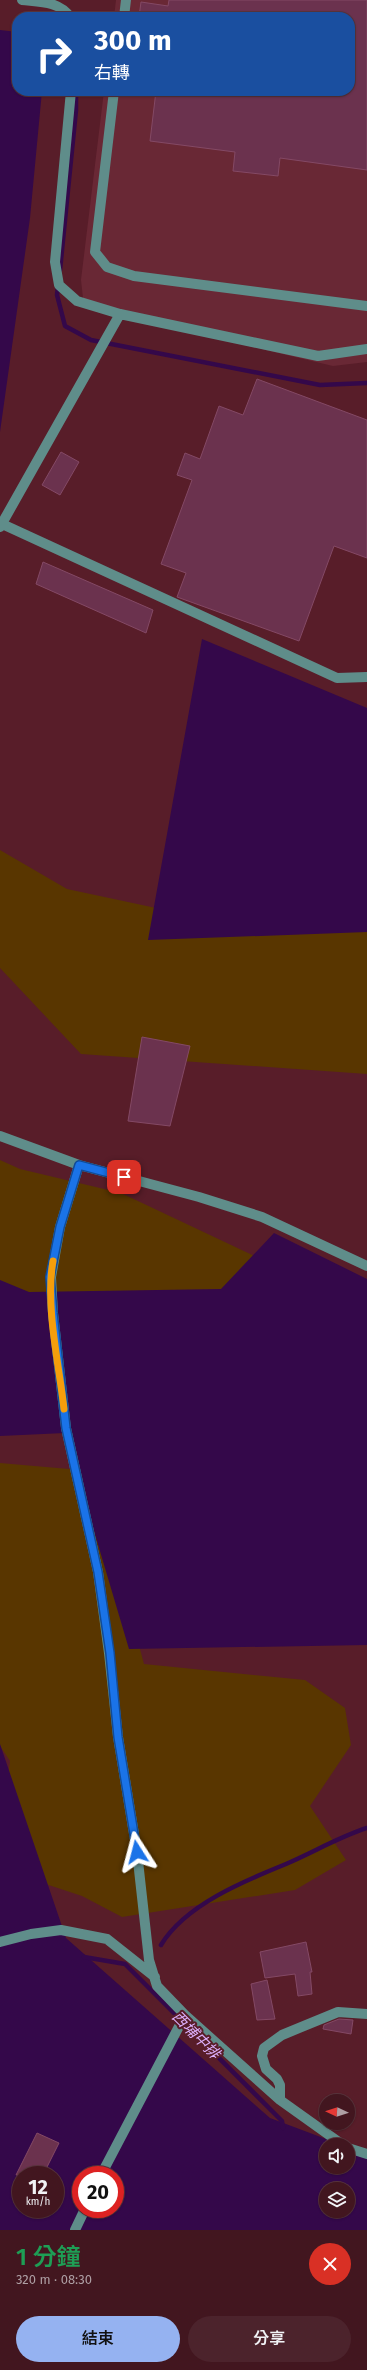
<!DOCTYPE html>
<html lang="zh-TW">
<meta charset="utf-8">
<style>
:root{--surface:#42161f;--page:#4c232c;--text:#f1f3f6;--muted:#ae9fa4;--line:#5a353d;--accent:#95b2f1}
body{margin:0;font-family:"Fira Sans","Noto Sans TC",sans-serif;background:var(--page);color:var(--text);height:100vh;display:flex;flex-direction:column;font-size:15px;white-space:nowrap}
*{box-sizing:border-box;margin:0}
p{font-size:13px;color:var(--muted)}
.icon{flex:none;width:22px;height:22px;fill:none;stroke:currentColor;stroke-width:2;stroke-linecap:round;stroke-linejoin:round}
.map{position:relative;height:2230px;overflow:hidden}
.side{display:flex;flex-direction:column;background:var(--surface);flex:1}
.side>*{flex:none}
.guide{position:absolute;left:12px;top:12px;width:343px;height:84px;border-radius:16px;box-shadow:0 1px 3px #0004,0 0 0 1px var(--line);background:#1a4fa0;color:#fff;overflow:hidden}
.needle{width:26px;rotate:274deg}
.tools{position:absolute;left:319px;top:2094px;display:grid;gap:8px}
.tools a{display:grid;place-items:center;width:36px;height:36px;border-radius:50%;background:var(--surface);box-shadow:0 1px 3px #0004,0 0 0 1px var(--line);font-size:20px}
.speed{position:absolute;left:12px;top:2166px;display:flex;gap:8px;font-size:20px;font-weight:700;text-align:center}
.speed>*{display:grid;place-content:center;width:52px;height:52px;border-radius:50%;background:var(--surface);box-shadow:0 1px 3px #0004,0 0 0 1px var(--line);line-height:1}
.speed small{font-size:10px;font-weight:400}
.speed .limit{border:6px solid #d22;background:#fff;color:#111}
.pin{position:absolute;display:grid;place-items:center;width:34px;height:34px;color:#fff;margin:-17px;border-radius:8px;box-shadow:0 2px 6px #0006}
.me{position:absolute;width:44px;margin:-22px;rotate:351deg;stroke-linejoin:round;filter:drop-shadow(0 0 3px #0008)}
.turn{display:flex;align-items:center;gap:14px;height:84px;padding:0 16px;font-size:18px}
.turn .icon{width:52px;height:52px;stroke-width:2.5}
.turn b{display:block;font-size:28px;line-height:34px}
.round{display:grid;place-items:center;flex:none;width:42px;height:42px;border-radius:21px;background:var(--page)}
.headline{display:flex;align-items:center;justify-content:space-between;height:68px;padding:0 16px}
h1{font-size:24px;font-weight:600;line-height:30px;color:#1e9e55}
.action{display:flex;gap:8px;margin-top:auto;padding:8px 16px}
.action a{flex:1;height:46px;border-radius:24px;background:var(--accent);color:#111;font-size:16px;font-weight:600;line-height:46px;text-align:center}
.action a+a{background:var(--page);color:var(--text)}
.map>svg:first-child{display:block}
</style>
<div class="map">
<svg width="367" height="2230" viewBox="0 0 367 2230">
<rect width="100%" height="100%" fill="#581d29"/>
<path fill="#692835" d="M116 0H367V362L333 366 84 307 81 280 104 91H350V17H114Z"/>
<path fill="#593600" d="M0 850 67 889 203 918 367 892V1074L81 1054 0 968Z
M0 1160 20 1169 121 1193 284 1270 185 1317 0 1338Z
M0 1463 92 1471 144 1664 305 1680 345 1708 351 1745 310 1806 346 1860 295 1890 122 1917 82 1896 0 1869V1836L10 1761 0 1746Z"/>
<path fill="#34084a" fill-rule="evenodd" d="M0 30 17 32V91H42L30 218 0 432Z
M202 639 367 708V932L148 940Z
M274 1233 367 1279V1645L129 1649 65 1433 0 1436V1280L29 1292 221 1289Z
M0 1744 66 1938 270 2118 342 2145H326V2167H348V2147L367 2154V2230H0ZM21 2175H55V2209H21ZM81 2175H115V2209H81ZM326 2189H348V2211H326Z"/>
<g fill="none" stroke-linecap="round" stroke-linejoin="round">
<path stroke="#34084a" stroke-width="4.5" d="M60 270 76 110V91
M58 286 57 295 65 326 91 340 320 385 367 383
M161 1945C185 1905 244 1881 286 1864 314 1852 339 1837 367 1828
M84 1957 125 1964 282 2121 283 2128"/>
</g>
<path fill="#6b324e" stroke="#844965" d="M169 0H367V170L280 158 278 176 233 171 235 152 150 141 156 91H350V17H139L141 2 168 6Z
M257 379 367 420V558L334 546 299 641 177 597 186 573 161 564 192 480 177 475 185 453 200 459 219 406 243 415Z
M61 452 79 462 60 495 42 485Z
M43 562 153 610 146 633 36 584Z
M142 1037 190 1046 170 1126 128 1121Z
M306 1942 312 1972H310L312 1994 298 1996 295 1974 265 1978 260 1952Z
M267 1980 275 2019 257 2020 251 1984Z
M339 2019 353 2020 351 2034 323 2029 324 2025Z
M37 2133 59 2143 43 2175H16Z"/>
<g fill="none" stroke-linecap="round" stroke-linejoin="round">
<path stroke="#5f8d8a" stroke-width="10" d="M22 0C39 2 59 1 70 17
M124 17 126 0
M71 91 55 262 59 285 77 301 120 314 318 356 367 349
M114 91 95 252 107 267 134 276 367 306
M0 523 337 678 367 677
M0 527 120 314
M0 1136 79 1165 199 1197 262 1217 367 1266
M79 1165 60 1227 51 1277 53 1313 66 1428 98 1572 109 1653 118 1737 137 1852 149 1960 157 1986 185 2015 280 2100 343 2145
M0 1942 31 1934 61 1930 107 1939 155 1977
M280 2100V2085L277 2079 266 2069 262 2056 264 2048 282 2035 338 2012 367 2014
M348 2148 367 2154
M101 2175 185 2015
M75 2230 85 2209"/>
</g>
<g fill="none" stroke-linecap="round" stroke-linejoin="round">
<defs>
<path id="route" d="M124 1177 79 1165 60 1227 50 1277 53 1313 66 1428 98 1572 110 1653 118 1737 137 1852"/>
</defs>
<use href="#route" stroke="#114b97" stroke-width="10"/>
<use href="#route" stroke="#1a73e8" stroke-width="7"/>
<path stroke="#f59e0b" stroke-width="7" d="M53 1261C45 1306 59 1364 64 1409"/>
</g>
<g text-anchor="middle" dominant-baseline="central" stroke-width="4" stroke-linejoin="round" paint-order="stroke">
<g font-size="15" font-style="italic" fill="#ddb0fc" stroke="#581d29">
<text transform="translate(196 2035) rotate(45)">西埔中排</text>
</g>
</g>
</svg>
<div class="tools">
<a><svg class="needle" viewBox="-14 -14 28 28"><path d="M0-13l5 13h-10z" fill="#e53935"/><path d="M0 13l5-13h-10z" fill="#ae9fa4"/></svg></a>
<a><svg class="icon" aria-label="sound" viewBox="0 0 24 24"><path d="M4 9h4l5-4v14l-5-4H4zM17 9q2 3 0 6"/></svg></a>
<a><svg class="icon" aria-label="layers" viewBox="0 0 24 24"><path d="M12 4l9 5-9 5-9-5zM3 14l9 5 9-5"/></svg></a>
</div>
<div class="speed"><div>12<small>km/h</small></div><div class="limit">20</div></div>
<div class="pin" style="left:124px;top:1177px;background:#d93025"><svg class="icon" aria-label="arrive" viewBox="0 0 24 24"><path d="M6 21V4h12l-3 4 3 4H6"/></svg></div>
<svg class="me" style="left:137px;top:1852px" viewBox="-20 -20 40 40"><path d="M0-17L14 15 0 8-14 15z" fill="#1a73e8" stroke="#fff" stroke-width="4"/></svg>
<div class="guide">
<div class="turn"><svg class="icon" aria-label="right" viewBox="0 0 24 24"><path d="M7 20v-9h11M14 6l5 5-5 5"/></svg><div><b>300 m</b>右轉</div></div>
</div>
</div>
<section class="side">
<div class="headline"><div><h1>1 分鐘</h1><p>320 m · 08:30</p></div><a class="round" style="background:#d93025;color:#fff"><svg class="icon" aria-label="close" viewBox="0 0 24 24"><path d="M6 6l12 12M18 6L6 18"/></svg></a></div>
<div class="action"><a>結束</a><a>分享</a></div>
</section>
